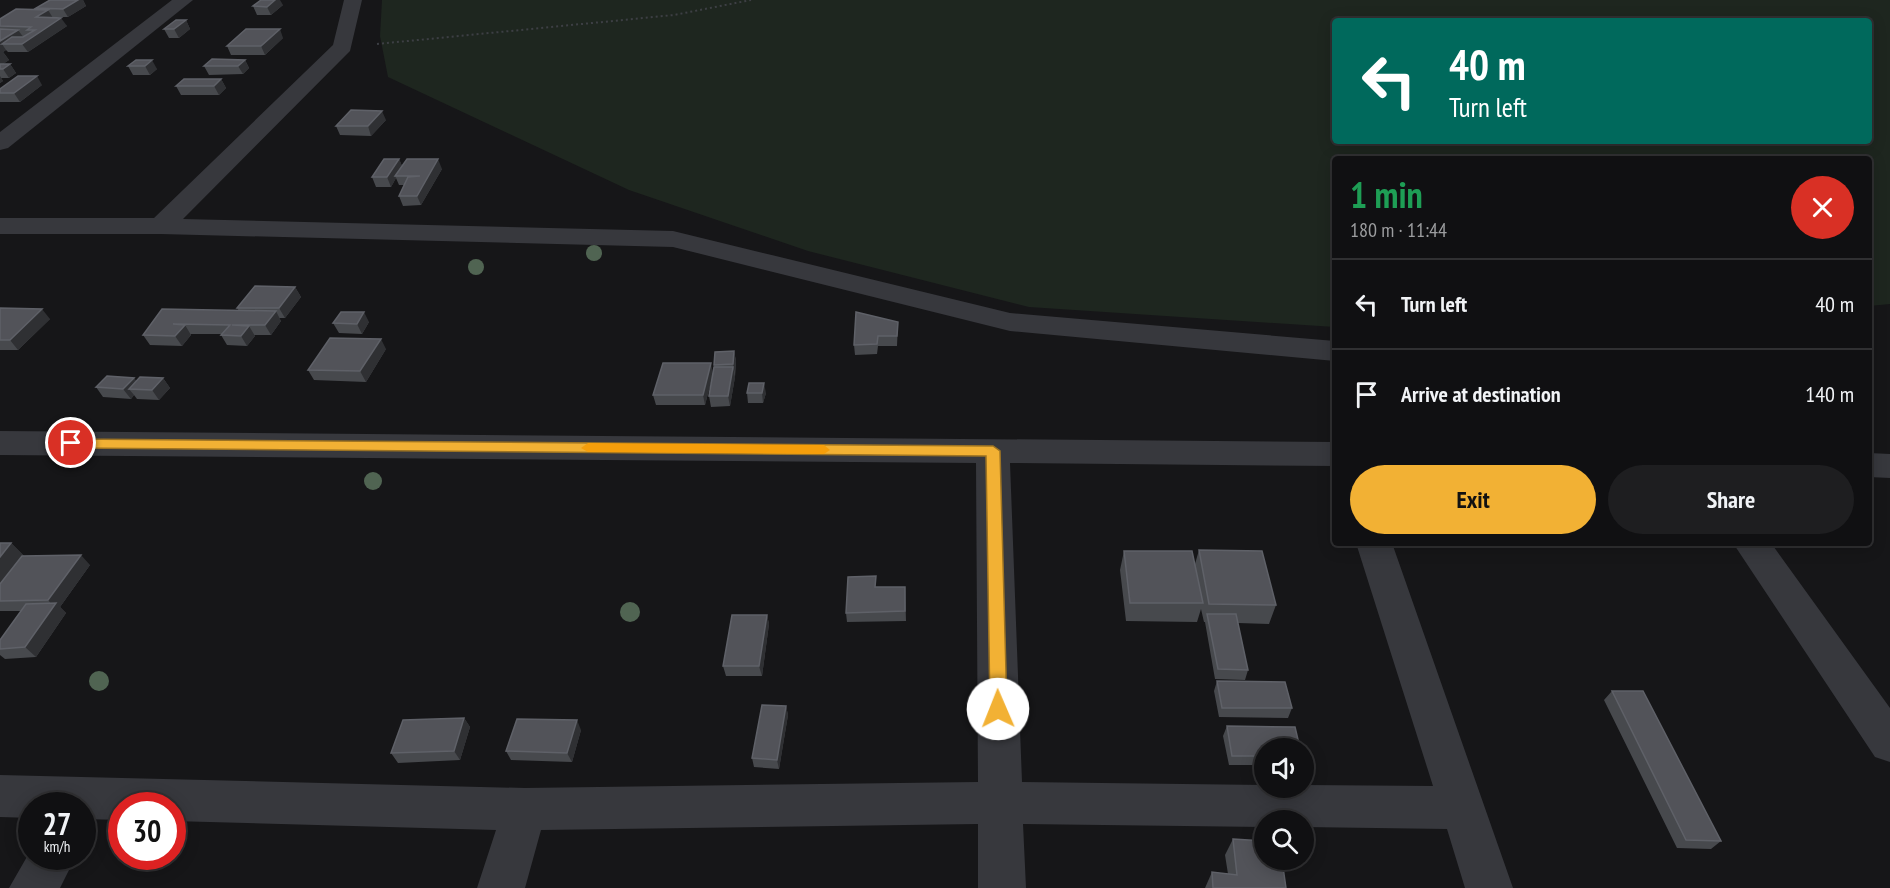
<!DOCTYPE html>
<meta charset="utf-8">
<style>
:root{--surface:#101012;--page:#1e1e20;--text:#f1f3f6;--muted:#9c9d9f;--line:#303032;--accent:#f2b134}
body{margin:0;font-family:"PT Sans Narrow",sans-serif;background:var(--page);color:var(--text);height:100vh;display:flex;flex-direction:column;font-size:22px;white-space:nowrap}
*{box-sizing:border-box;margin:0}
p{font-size:20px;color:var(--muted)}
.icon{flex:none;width:33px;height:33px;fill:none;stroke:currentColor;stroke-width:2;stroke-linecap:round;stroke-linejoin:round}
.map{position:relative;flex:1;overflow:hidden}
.drawer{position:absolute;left:1332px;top:156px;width:540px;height:390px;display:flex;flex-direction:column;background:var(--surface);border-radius:6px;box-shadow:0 3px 15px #0003,0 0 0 2px var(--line)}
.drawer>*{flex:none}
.guide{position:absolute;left:1332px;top:18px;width:540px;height:126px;border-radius:6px;box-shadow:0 3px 15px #0003,0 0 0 2px var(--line);background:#00695c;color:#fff;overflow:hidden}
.tools{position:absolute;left:1254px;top:738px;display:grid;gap:12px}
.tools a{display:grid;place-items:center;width:60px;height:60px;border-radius:50%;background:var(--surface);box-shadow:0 3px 15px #0003,0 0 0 2px var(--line);font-size:30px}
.speed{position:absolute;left:18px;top:792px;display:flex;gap:12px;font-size:30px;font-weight:700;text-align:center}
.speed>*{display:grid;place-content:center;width:78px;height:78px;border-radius:50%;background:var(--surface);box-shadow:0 3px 15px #0003,0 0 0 2px var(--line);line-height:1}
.speed small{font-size:15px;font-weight:400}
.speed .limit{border:9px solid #d22;background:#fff;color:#111}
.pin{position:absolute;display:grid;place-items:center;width:51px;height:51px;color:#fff;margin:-26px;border:3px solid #fff;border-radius:50%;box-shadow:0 2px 6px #0007}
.me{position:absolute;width:66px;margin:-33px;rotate:359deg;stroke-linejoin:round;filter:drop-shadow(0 0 4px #0008)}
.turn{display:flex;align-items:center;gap:21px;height:126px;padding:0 18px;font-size:27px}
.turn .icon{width:78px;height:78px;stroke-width:2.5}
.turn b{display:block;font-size:42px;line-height:51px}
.round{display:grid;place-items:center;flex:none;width:63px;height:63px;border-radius:32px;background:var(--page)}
.summary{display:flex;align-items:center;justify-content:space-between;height:102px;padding:0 18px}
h1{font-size:36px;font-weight:700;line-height:45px;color:#1e9e55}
.cta{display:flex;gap:12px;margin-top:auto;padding:12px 18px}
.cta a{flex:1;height:69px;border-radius:36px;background:var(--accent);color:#111;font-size:24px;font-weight:700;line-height:69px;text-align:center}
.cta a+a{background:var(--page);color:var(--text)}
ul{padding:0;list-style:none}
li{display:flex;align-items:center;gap:18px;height:90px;padding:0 18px;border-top:2px solid var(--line)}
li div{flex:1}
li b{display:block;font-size:22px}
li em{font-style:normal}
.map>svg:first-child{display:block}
</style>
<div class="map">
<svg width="1890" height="888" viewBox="0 0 1890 888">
<rect width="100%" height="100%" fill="#161618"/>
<path fill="#1e261f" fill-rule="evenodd" d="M382 0H1890V304L1869 306V159H1335V327L1029 307 808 251 629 190 388 77 380 36ZM1335 21H1869V141H1335Z"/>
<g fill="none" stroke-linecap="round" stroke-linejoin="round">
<path stroke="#3d3f44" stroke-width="2" stroke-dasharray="2 3" stroke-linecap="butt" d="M377 44 674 15 751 0"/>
<path fill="#37383d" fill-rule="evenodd" d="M172 0H193L8 148 0 150V132Z
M344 0H362L350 51 183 219 673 231 1010 313 1335 341V361L1010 331 673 247 161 234H0V218H154L333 45Z
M0 431 1335 442V466L1010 463 1022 782 1264 785V788H1304V785L1433 786 1356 543H1392L1513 888H1465L1447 829 1304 827V820H1264V827L1023 824 1026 888H978V824L541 830 525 888H477L496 830 172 821V806H122V820L82 819V806H32V818L0 817V775L525 788 978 782 976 463 0 455Z
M1869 453 1890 454V478L1869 477Z
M1733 543H1771L1890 708V762L1875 757Z
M32 848V856H76L60 888H9Z"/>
</g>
<g fill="#506452">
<circle cx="594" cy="253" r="8"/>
<circle cx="476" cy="267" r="8"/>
<circle cx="373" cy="481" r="9"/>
<circle cx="630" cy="612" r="10"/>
<circle cx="99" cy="681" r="10"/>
</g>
<path fill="#47494d" d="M50 0H83L86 6 68 17H52L67 26 28 52H8L6 50 3 52 9 60 3 64H10L16 73 9 78H1L3 81 0 83V19L37 10 36 8Z
M283 5 271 15H257L253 6Z
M186 20 190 29 179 38H169L164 29Z
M283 38 265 55H231L227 46Z
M136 60 157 69 150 75H133L128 66Z
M245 60 249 68 243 74 209 75 204 66Z
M221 79 226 88 219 95H181L176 86Z
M42 85 20 102H0V89Z
M386 120 371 136 340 135 336 126Z
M399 159 402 166 442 169 421 205 403 206 399 196 404 185H399L396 178 391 187H376L372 177Z
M295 287 301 297 285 318H279L281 321 271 335H254L255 336 247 346 227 345 221 335 222 334H191V335L182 346 150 345 143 335 162 309 239 311 237 308Z
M0 308 50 319 18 350H0Z
M369 322 362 334 339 333 333 323Z
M898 322 897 346H878L877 354 855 355 854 345Z
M386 349 366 382 314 380 308 370Z
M734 351 736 361 735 377 730 406 711 407 709 396 714 367 715 352Z
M713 374 705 405H656L653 395Z
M134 378 136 381 163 378 170 388 159 400 137 399 134 395 131 399 103 397 96 387Z
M747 393H766L763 403H748Z
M0 543H11L24 556 90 565 60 607 66 613 36 657 5 659 0 655V640L21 611H0Z
M1199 550 1276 605 1269 624 1238 623 1248 670 1245 680 1215 679 1205 622H1204L1201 609 1197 622 1126 621 1120 570 1124 551 1195 564Z
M877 587H905L906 621 847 622 846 613Z
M767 615 769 624 762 676H726L723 666Z
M1217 681 1292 708 1288 718 1219 717 1214 691Z
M1612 691 1721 841 1711 849 1677 848 1604 700Z
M786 706 788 715 779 769 754 767 752 758Z
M464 718 470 727 460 760 398 763 391 753Z
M1227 726 1264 748V765H1229L1223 736Z
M581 730 572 762 511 760 506 751Z
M1233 839 1286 888H1205L1212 872 1228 874 1225 855Z"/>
<path fill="#2f3033" d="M78 0H83L86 6 68 17 63 9Z
M275 0H280L283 5 271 15 267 7Z
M48 10 53 18 36 17Z
M61 18 67 26 28 52 22 44Z
M186 20 190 29 179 38 174 29Z
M280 29 283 38 265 55 261 46Z
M18 30 24 38 2 44 6 50 3 52 9 60 0 66V41Z
M152 60 157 69 150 75 145 66Z
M245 60 249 68 243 74 238 66Z
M10 64 16 73 9 78 3 69Z
M0 76 3 81 0 83Z
M37 76 42 85 20 102 14 93Z
M221 79 226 88 219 95 214 86Z
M382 111 386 120 371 136 368 126Z
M399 159 403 168 395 176 396 178 391 187 387 177Z
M438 159 442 169 421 205 417 196Z
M295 287 301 297 285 318 279 308Z
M42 309 50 319 18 350 10 340Z
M276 311 281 321 271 335 265 325Z
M364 312 369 322 362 334 357 324Z
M185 325 191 335 182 346 175 336Z
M249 326 255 336 247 346 241 336Z
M381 339 386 349 366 382 360 371Z
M734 351 736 361 735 374 733 364Z
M711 363 713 374 705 405 703 395Z
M733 367 735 377 730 406 728 396Z
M134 378 142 388 129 389 134 395 131 399 123 389Z
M163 378 170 388 159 400 152 390Z
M764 383 766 393 763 403 762 393Z
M11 543 30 562 0 601V557Z
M81 555 90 565 60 607 66 613 36 657 25 647 53 606 48 600Z
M767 615 769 624 762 676 759 666Z
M786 706 788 715 779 769 777 760Z
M464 718 470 727 460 760 454 751Z
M577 720 581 730 572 762 567 753Z"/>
<path fill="#525359" stroke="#5f6168" stroke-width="1.5" d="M50 0H78L63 9 36 8Z
M261 0H275L267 7 253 6Z
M16 9 48 10 36 17 61 18 22 44H2L12 37H23L35 30H27L31 27 0 26V19Z
M176 20H186L174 29H164Z
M0 29 18 30 0 41Z
M246 29H280L261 46H227Z
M212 59 245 60 238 66H204Z
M136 60H152L145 66H128Z
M0 64H10L3 69H0Z
M18 76H37L14 93H0V89Z
M184 79H221L214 86H176Z
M351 110 382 111 368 126H336Z
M384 159H399L387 177H372Z
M407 159H438L417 196H399L408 177 420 176H395Z
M255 286 295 287 279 308H237Z
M0 308 42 309 10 340H0Z
M162 309 276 311 265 325H232L249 326 241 336 221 335 230 325 173 324 185 325 175 336 143 335Z
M341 312H364L357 324 333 323Z
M856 312 898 322 897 336H878L877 344 854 345Z
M330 338 381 339 360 371 308 370Z
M734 351 733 364 714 365 715 352Z
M663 363H711L703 395H653Z
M714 367H733L728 396H709Z
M107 376 134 378 123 389 96 387Z
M140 377 163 378 152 390 129 389Z
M749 383H764L762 393H747Z
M0 543H11L0 557Z
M1199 550 1262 551 1276 605 1209 604Z
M1124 551H1192L1203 603H1130Z
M81 555 48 600 0 601V584L22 556Z
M876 576 875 587H905V611L846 613 848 577Z
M56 603 25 647 0 649V640L26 604Z
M1207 614H1236L1248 670 1218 669Z
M732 615H767L759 666H723Z
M1217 681 1285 682 1292 708H1222Z
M1612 691H1643L1721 841 1686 840Z
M762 705 786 706 777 760 752 758Z
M464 718 454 751 391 753 403 720Z
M517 719 577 720 567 753 506 751Z
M1227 726 1295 727 1300 748H1264V756H1232Z
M1233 839 1264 841V860H1282L1286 888H1213L1212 872 1237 875Z"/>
<path fill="#f2b134" stroke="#9d7322" stroke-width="1.5" d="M71 439 993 446 1000 451 1007 709 1004 714 998 716 992 714 990 709 986 456 71 448 64 443Z"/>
<path fill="#f59e0b" d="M588 443 824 445 830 450 824 454 588 452 581 448Z"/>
</svg>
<div class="tools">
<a><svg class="icon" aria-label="sound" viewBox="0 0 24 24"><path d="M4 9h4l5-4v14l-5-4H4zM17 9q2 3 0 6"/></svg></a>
<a><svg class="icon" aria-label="search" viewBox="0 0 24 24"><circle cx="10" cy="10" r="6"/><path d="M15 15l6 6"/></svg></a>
</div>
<div class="speed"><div>27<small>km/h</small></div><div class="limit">30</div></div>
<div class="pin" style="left:71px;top:443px;background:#d93025"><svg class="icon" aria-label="arrive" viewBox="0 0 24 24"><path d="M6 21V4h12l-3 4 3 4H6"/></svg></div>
<svg class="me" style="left:998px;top:709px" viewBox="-20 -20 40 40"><circle r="19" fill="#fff"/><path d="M0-13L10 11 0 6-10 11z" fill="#f2b134"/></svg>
<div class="guide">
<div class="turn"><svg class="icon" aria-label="left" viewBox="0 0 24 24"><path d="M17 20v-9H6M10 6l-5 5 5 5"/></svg><div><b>40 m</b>Turn left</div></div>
</div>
<section class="drawer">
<div class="summary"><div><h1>1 min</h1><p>180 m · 11:44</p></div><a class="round" style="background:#d93025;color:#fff"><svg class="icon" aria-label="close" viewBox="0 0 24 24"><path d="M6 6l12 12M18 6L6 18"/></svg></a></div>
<ul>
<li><svg class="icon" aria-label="left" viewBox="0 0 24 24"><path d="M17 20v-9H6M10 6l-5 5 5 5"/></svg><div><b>Turn left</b></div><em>40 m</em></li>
<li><svg class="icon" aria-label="arrive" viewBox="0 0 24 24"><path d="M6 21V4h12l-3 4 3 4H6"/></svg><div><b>Arrive at destination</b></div><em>140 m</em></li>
</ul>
<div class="cta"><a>Exit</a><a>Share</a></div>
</section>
</div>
